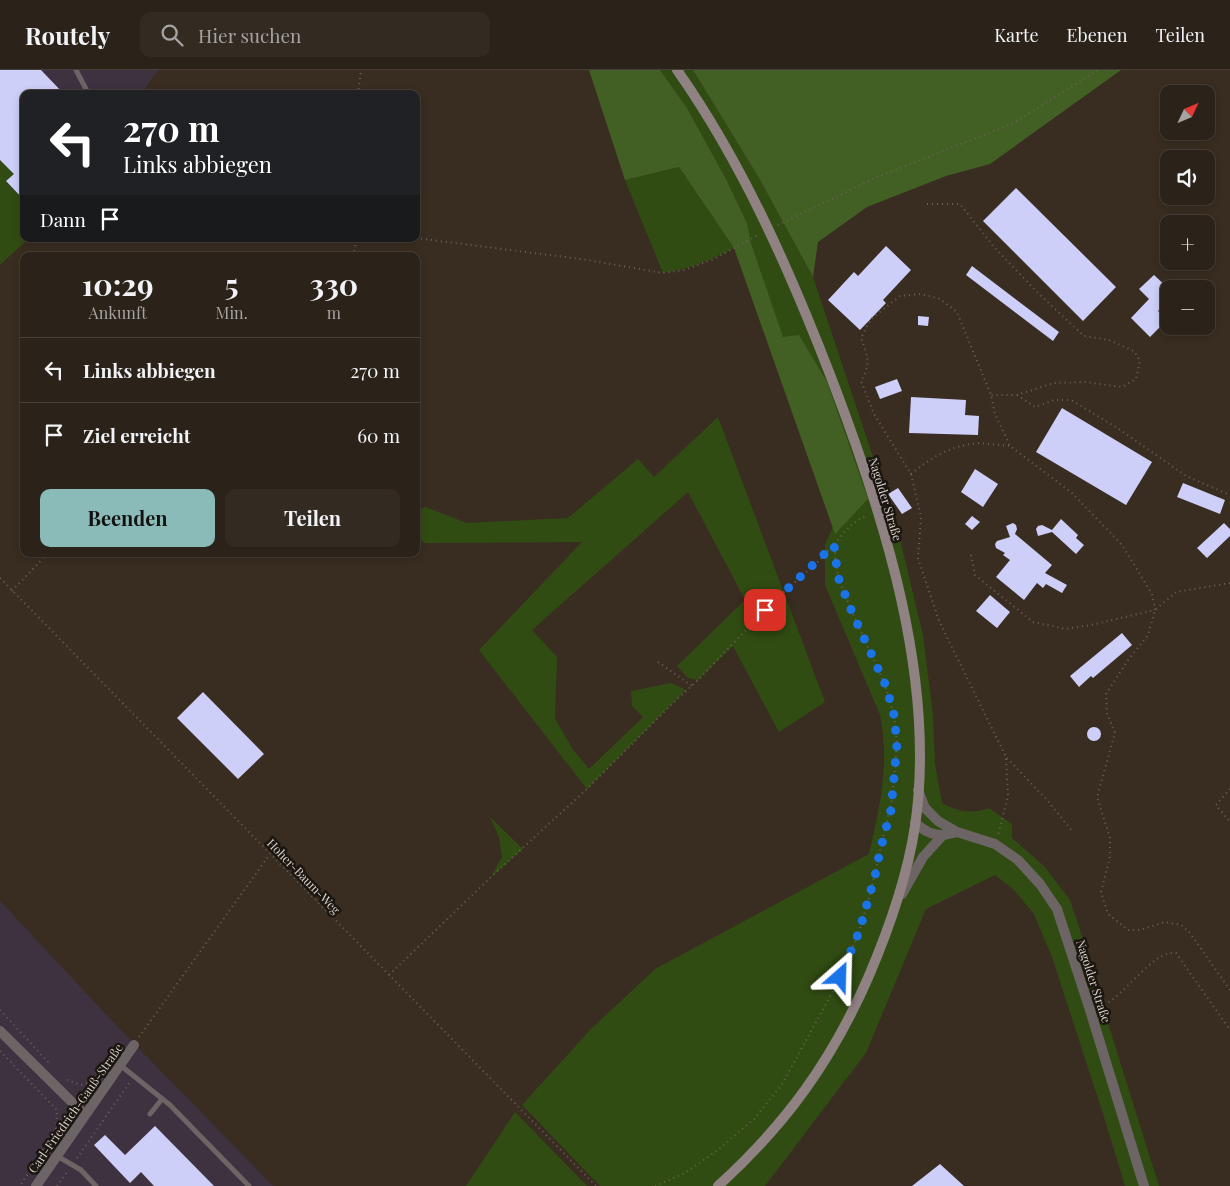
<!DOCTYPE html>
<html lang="de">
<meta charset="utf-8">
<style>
:root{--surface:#2b2219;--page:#332a22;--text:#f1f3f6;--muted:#a6a4a2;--line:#473f38;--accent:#8bbbb9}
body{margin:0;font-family:"Playfair Display",serif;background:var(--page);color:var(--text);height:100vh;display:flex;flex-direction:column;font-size:19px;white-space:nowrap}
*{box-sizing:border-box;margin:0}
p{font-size:16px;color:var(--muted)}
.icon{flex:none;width:28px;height:28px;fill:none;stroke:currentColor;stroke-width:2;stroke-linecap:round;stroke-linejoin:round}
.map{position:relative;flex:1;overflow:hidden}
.panel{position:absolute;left:20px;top:182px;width:400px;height:305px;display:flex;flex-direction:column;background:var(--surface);border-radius:10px;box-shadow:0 2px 8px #0003,0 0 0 1px var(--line)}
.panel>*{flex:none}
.banner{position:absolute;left:20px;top:20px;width:400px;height:152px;border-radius:10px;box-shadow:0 2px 8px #0003,0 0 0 1px var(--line);background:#202124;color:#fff;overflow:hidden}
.needle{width:32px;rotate:46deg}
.controls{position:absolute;left:1160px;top:15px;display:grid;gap:10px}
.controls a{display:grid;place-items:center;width:55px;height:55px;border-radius:10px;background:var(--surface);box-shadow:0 2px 8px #0003,0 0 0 1px var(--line);font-size:25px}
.pin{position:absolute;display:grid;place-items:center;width:42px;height:42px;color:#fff;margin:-21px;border-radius:10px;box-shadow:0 2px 8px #0006}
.me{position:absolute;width:55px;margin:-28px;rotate:25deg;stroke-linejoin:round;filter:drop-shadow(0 0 4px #0008)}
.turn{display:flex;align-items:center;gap:18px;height:105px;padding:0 20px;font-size:22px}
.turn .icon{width:65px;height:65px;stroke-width:2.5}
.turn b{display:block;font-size:35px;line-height:42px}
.then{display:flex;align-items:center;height:48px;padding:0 20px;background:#0003;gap:10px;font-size:19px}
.eta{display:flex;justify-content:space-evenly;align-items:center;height:85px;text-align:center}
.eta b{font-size:30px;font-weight:700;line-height:35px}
.primary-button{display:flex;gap:10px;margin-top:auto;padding:10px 20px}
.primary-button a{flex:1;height:58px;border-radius:10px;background:var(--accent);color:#111;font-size:20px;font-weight:700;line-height:58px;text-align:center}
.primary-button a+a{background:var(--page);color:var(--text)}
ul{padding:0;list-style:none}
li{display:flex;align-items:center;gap:15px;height:65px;padding:0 20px;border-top:1px solid var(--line)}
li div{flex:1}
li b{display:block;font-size:19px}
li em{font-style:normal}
header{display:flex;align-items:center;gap:30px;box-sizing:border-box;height:70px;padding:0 25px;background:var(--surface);border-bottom:1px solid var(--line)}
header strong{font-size:24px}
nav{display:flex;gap:28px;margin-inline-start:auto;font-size:18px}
.search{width:350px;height:45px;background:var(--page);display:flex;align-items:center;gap:12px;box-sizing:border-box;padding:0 18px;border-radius:10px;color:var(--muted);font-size:19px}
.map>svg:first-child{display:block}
</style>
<header>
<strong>Routely</strong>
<div class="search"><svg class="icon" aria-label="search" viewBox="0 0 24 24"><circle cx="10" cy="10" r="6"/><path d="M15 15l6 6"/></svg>Hier suchen</div>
<nav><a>Karte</a><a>Ebenen</a><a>Teilen</a></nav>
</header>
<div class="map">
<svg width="1230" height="1116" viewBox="0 0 1230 1116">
<rect width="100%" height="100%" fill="#392d21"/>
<path fill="#3e3241" d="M0 0H159L152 8 141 24H24V130L6 111Z
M0 831 115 954 273 1116H0Z"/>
<path fill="#314c12" d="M660 0H693L759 108 813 207 899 465 923 565 933 645 935 694 942 733C958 742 972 744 989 738L1012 754V768L1044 796 1070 830 1105 935 1106 947 1159 1116H1125L1105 1050 1052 887 1034 844 1013 819 995 805 926 839 866 983 765 1116H600L522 1035 591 959 655 899 869 784C880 735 890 695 880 645L825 515V475L833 457 835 463 783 268 751 173 747 153 726 109 687 38Z
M0 90 14 104 6 112 24 130V169H28L0 195Z
M679 97 734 178C711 190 689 199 663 203L625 110Z
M718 347 825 632 779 662 733 576 698 610 688 608 677 596 745 530 688 422 532 560 557 587 555 649 574 681 589 699 643 647 632 636 631 621 671 613 686 620 587 719 479 580 582 472 424 473 416 463V442L425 437 467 453 568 448 638 389 654 407Z
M490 747 523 779 491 807 502 787 499 767Z
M515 1042 587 1116H466Z"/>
<path fill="#436024" d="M589 0H660L687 38 726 109 747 153 751 173 783 267 799 265 827 312 868 429 835 464 734 178 679 97 625 110Z
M693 0H1121L990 94 946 106 867 137 818 172 813 207 759 108Z"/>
<path fill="#cdcff8" d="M0 0H41L64 24H24V130L6 111 14 104 0 90Z
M1016 118 1116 217 1083 251 983 151Z
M886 176 911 200 883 230 886 233 860 260 828 230 854 202 858 206Z
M972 196 1059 262 1053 271 966 205Z
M1154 205 1169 219V229L1158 241 1167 250 1150 267 1131 248 1149 229 1139 219Z
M918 246 929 247 928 256 918 255Z
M897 309 902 321 880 329 875 317Z
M911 327 966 330 965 345 979 346 978 365 909 363Z
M1062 338 1152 392 1126 435 1036 382Z
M975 399 998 414 983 437 961 422Z
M1183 413 1225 430 1220 444 1177 427Z
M898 418 912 438 902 444 888 424Z
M972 446 980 452 972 460 965 454Z
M1061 449 1078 465 1076 468 1084 475 1076 484 1052 462 1038 466 1036 459 1038 456 1042 455 1052 460Z
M1013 453 1016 455 1017 459 1015 464 1052 495 1045 503 1067 515 1062 523 1046 514 1043 518 1037 513 1024 530 996 507 1010 490 1003 485 1005 483 996 478 995 474 997 471 1010 467 1006 456Z
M1224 453 1230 459V466L1207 488 1197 478Z
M990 525 1010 542 997 558 976 541Z
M1122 563 1132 575 1093 608 1091 606 1079 617 1070 606Z
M203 622 264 684 238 709 177 648Z
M1087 664a7 7 0 1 1 14 0a7 7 0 1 1-14 0Z
M155 1056 214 1116H154L141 1102 130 1113 94 1075 105 1065 125 1085Z
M940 1094 964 1116H912Z"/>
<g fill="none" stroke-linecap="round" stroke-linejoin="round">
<path stroke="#6d6258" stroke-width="2" stroke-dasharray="1 4" stroke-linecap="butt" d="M358 24 361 0
M927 134H960L994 177 1037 222 1084 266 1109 270 1134 281 1140 291 1136 309 1122 317 1085 312 1054 313 1017 325H991
M778 155 877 107 1012 54 1098 0
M416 168 581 189 663 203 684 200 714 189 758 165
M353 186 357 169
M1017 325 1035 337 1054 330H1071L1119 359 1186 406 1230 425
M911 404C929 389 947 378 970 374 983 372 997 375 1010 376
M971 485 975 505 1033 552 1066 559 1091 555 1155 540 1152 524 1122 475 1072 423 1010 376 995 344 991 325 957 242 940 229 921 224 900 226 871 249 861 268C868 286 871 294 861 311L874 344 911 404 921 447 918 488 939 551 1006 687 1008 726 998 765
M0 508 596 1116
M1230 513 1176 522 1155 540 1148 565 1128 590 1106 624 1107 643 1115 663 1097 727 1110 768V787L1101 822 1108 844 1128 860H1140L1165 852 1181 855 1190 863 1230 920
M12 521 47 484
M658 592 692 616
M1007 688 1047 730 1072 761
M1230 719 1216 735 1230 752
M389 905 491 807 587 719 674 632 698 610 776 529 821 489 850 456 861 448 867 446
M1100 937C1124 928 1153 879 1176 883L1230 960
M0 940 49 993
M139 967 270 784
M0 981 57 1040 56 1059 20 1116
M67 1010 81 1015 90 1012 118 973H121
M77 1088 130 1012
M57 1116 67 1102
M655 1116 685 1103 719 1079 754 1049 781 1016 832 923 847 890 859 862 870 825 892 729 897 674 894 645 885 615 852 542 838 507 834 475"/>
<path stroke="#6d6465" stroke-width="5" d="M76 0 86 19V24
M120 995 170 1035 249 1116
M150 1044 162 1029
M57 1086 81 1100 96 1116"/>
<path stroke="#6d6465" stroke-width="10" d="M0 961 85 1045
M36 1116 134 975"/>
<path stroke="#6d6465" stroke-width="10" d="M918 720 925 738 938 751 957 762 995 774 1018 790 1040 814 1057 839 1090 940 1144 1116
M915 753C925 761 931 765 943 765
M902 824 923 787 943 765 957 762"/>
<path stroke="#908183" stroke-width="10" d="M677 0C743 94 790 201 831 307 883 443 937 609 915 756 907 809 889 859 868 908 831 992 786 1054 718 1116"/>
</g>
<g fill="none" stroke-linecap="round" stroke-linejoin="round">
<path stroke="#1a73e8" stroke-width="9" stroke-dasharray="0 16.2" d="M765 540 834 475 838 507 852 542 886 616 894 645 897 674 891 740 880 781 875 806 859 862 840 907"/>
</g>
<g text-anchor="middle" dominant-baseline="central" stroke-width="5" stroke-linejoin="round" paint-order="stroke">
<g font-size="12" fill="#dad2cb" stroke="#1c1611">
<text transform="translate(886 429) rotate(73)">Nagolder Straße</text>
<text transform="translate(304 806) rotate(46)">Hoher-Baum-Weg</text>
<text transform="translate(1094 911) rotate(72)">Nagolder Straße</text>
<text transform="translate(75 1038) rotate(-55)">Carl-Friedrich-Gauß-Straße</text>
</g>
</g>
</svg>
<div class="controls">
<a><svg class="needle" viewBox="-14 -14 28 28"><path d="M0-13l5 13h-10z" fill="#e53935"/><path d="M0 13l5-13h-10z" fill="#a6a4a2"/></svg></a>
<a><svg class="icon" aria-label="sound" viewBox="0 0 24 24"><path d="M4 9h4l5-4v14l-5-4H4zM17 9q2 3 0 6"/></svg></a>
<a>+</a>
<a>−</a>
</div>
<div class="pin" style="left:765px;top:540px;background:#d93025"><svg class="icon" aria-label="arrive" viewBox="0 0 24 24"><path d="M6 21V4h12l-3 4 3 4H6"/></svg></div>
<svg class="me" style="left:840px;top:907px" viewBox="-20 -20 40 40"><path d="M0-17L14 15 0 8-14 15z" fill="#1a73e8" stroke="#fff" stroke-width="4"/></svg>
<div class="banner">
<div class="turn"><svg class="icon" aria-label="left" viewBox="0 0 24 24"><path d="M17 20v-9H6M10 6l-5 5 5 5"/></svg><div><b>270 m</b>Links abbiegen</div></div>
<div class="then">Dann<svg class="icon" aria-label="arrive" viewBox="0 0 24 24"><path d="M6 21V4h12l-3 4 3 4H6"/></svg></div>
</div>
<section class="panel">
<div class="eta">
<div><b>10:29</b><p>Ankunft</p></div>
<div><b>5</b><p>Min.</p></div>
<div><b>330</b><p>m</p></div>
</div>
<ul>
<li><svg class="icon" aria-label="left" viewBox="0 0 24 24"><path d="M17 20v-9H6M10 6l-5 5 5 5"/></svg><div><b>Links abbiegen</b></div><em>270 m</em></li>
<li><svg class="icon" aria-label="arrive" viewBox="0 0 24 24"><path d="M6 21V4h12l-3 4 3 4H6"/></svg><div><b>Ziel erreicht</b></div><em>60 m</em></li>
</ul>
<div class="primary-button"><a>Beenden</a><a>Teilen</a></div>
</section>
</div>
